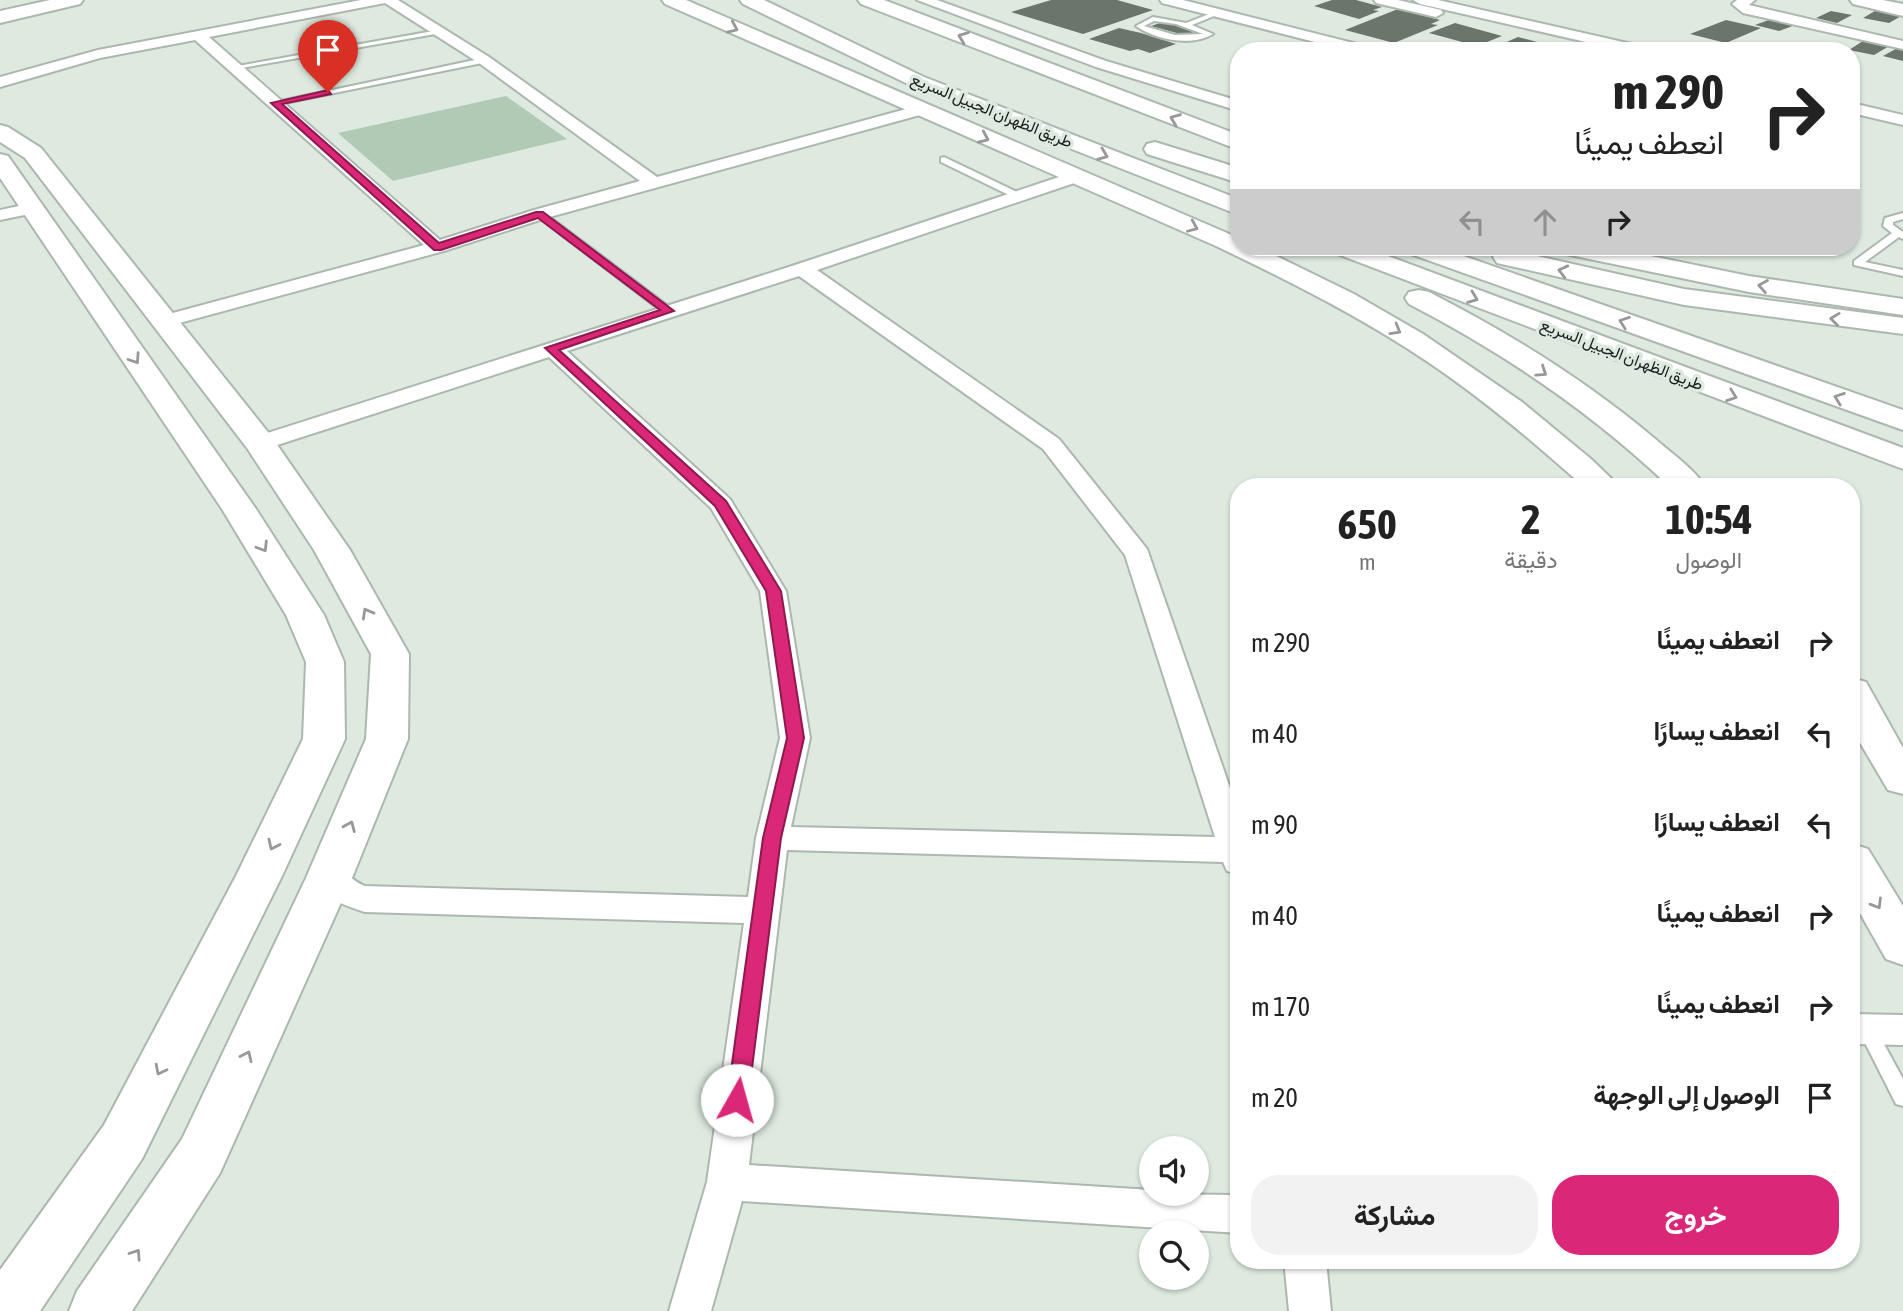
<!DOCTYPE html>
<html lang="ar">
<meta charset="utf-8">
<style>
:root{--surface:#fff;--page:#f2f2f2;--text:#222;--muted:#767676;--accent:#db2777}
body{margin:0;font-family:"Asap Condensed",Vazirmatn,sans-serif;background:var(--page);color:var(--text);direction:rtl;height:100vh;display:flex;flex-direction:column;font-size:26px;white-space:nowrap}
*{box-sizing:border-box;margin:0}
p{font-size:23px;color:var(--muted)}
.icon{flex:none;width:38px;height:38px;fill:none;stroke:currentColor;stroke-width:2;stroke-linecap:round;stroke-linejoin:round}
.map{position:relative;flex:1;overflow:hidden;direction:ltr}
.panel{position:absolute;left:1230px;top:478px;width:630px;height:791px;display:flex;flex-direction:column;background:var(--surface);border-radius:28px;box-shadow:0 2px 5px #0004;direction:rtl}
.panel>*{flex:none}
.top-card{position:absolute;left:1230px;top:42px;width:630px;height:214px;border-radius:28px;box-shadow:0 2px 5px #0004;direction:rtl;background:#fff;color:var(--text);overflow:hidden}
.controls{position:absolute;left:1139px;top:1136px;display:grid;gap:14px}
.controls a{display:grid;place-items:center;width:70px;height:70px;border-radius:50%;background:var(--surface);box-shadow:0 2px 5px #0004;font-size:35px}
.pin{position:absolute;display:grid;place-items:center;width:60px;height:60px;color:#fff;margin:-72px -30px;border-radius:50% 50% 50% 0;rotate:-45deg;box-shadow:0 0 7px #0007}
.pin .icon{rotate:45deg}
.me{position:absolute;width:77px;margin:-38px;rotate:7deg;stroke-linejoin:round;filter:drop-shadow(0 0 5px #0008)}
.turn{display:flex;align-items:center;gap:24px;height:147px;padding:0 21px;font-size:32px}
.turn .icon{width:91px;height:91px;stroke-width:2.5}
.turn b{display:block;font-size:49px;line-height:60px}
.lanes{display:flex;align-items:center;height:66px;padding:0 21px;background:#0003;justify-content:center;gap:35px;direction:ltr}
.lanes .off{opacity:.35}
.eta{display:flex;justify-content:space-evenly;align-items:center;height:119px;text-align:center}
.eta b{font-size:42px;font-weight:700;line-height:49px}
.action{display:flex;gap:14px;margin-top:auto;padding:14px 21px}
.action a{flex:1;height:80px;border-radius:28px;background:var(--accent);color:#fff;font-size:28px;font-weight:700;line-height:80px;text-align:center}
.action a+a{background:var(--page);color:var(--text)}
ul{padding:0;list-style:none}
li{display:flex;align-items:center;gap:21px;height:91px;padding:0 21px}
li div{flex:1}
li b{display:block;font-size:26px}
li em{font-style:normal}
.map>svg:first-child{display:block}
</style>
<div class="map">
<svg width="1903" height="1311" viewBox="0 0 1903 1311">
<rect width="100%" height="100%" fill="#deeae0"/>
<path fill="#b1cab6" d="M506 96 567 139 393 181 338 133Z"/>
<path fill="#6b756c" d="M1051 0H1117L1153 10 1083 34 1011 12Z
M1332 0H1356L1382 7 1373 10 1379 11 1359 19 1314 6Z
M1880 8 1903 13V15L1889 23 1863 18Z
M1398 9 1440 20 1431 24 1438 25 1394 43 1345 30Z
M1831 11 1852 15 1837 23 1816 18Z
M1774 18 1798 24 1779 31 1755 25Z
M1726 20 1761 28 1726 43 1690 34Z
M1166 21 1209 32 1195 38 1151 26Z
M1455 23 1502 36 1477 46 1429 33Z
M1119 28 1141 33 1176 44 1150 53 1138 49 1130 51 1089 39Z
M1518 37 1567 50 1566 51H1486Z
M1866 39 1891 45 1874 55 1849 50Z
M1901 46 1903 47V61L1883 56Z"/>
<g fill="none" stroke-linecap="round" stroke-linejoin="round">
<defs>
<path id="lane" d="M1217 11 1219 14 1192 25 1213 34C1191 47 1156 40 1136 26L1153 17 1186 23ZM1154 21 1176 24 1203 34 1175 35 1144 26Z
M439 30 441 33 236 69 232 67Z
M484 58 488 60 487 62 275 105 271 103Z
M944 157 1021 194 1022 196 1015 198 941 162V158Z
M537 212H543L672 309V313H664L537 216Z
M1903 213V219L1893 222V225L1903 232V239L1899 237 1865 262 1903 270V276L1854 265V261L1892 233 1883 226 1885 218Z
M1867 1021 1873 1024 1903 1079V1106L1896 1104 1858 1029 1861 1024Z"/>
<path id="street" d="M361 0H398L489 57 657 177 921 105 929 110 927 113 546 218 444 251 172 325H158L155 321 158 317 424 245 195 40 100 58 0 87V77L98 50ZM385 3 479 63 640 181 534 210 440 240 209 37Z
M917 0H937L1106 61 1239 101V111L1096 67Z
M1160 0H1183L1373 48 1375 51H1350L1162 3Z
M1374 0H1398L1441 10 1443 13 1436 17 1376 3Z
M1413 0H1438L1645 47 1652 51H1625L1420 4Z
M1755 0 1749 5 1903 41V49L1743 13 1732 4 1737 0Z
M1852 103 1903 115V125L1852 113Z
M1074 172 1083 177 1080 181 817 270 1059 439 1147 549 1239 814V874L1227 871 1223 862 787 850 749 1165 1152 1190V1194L1239 1195V1233L742 1201 711 1311H669L707 1182 744 923 365 912C344 905 324 899 312 878L317 869C343 861 345 878 365 886L748 897 756 838 780 738 760 591 711 508 549 357 268 448H252L248 443 252 438 795 265ZM799 276 1043 449 1125 555 1215 837 791 827 810 738 786 591 730 499 567 351Z
M33 203 39 204 42 208 39 212 0 220V210Z
M1852 1014 1903 1015V1045L1852 1044Z
M1284 1260H1326L1331 1311H1289Z"/>
<path id="secondary" d="M50 0H83L80 4 0 23V11Z
M1850 0H1883L1903 4V16L1853 4Z
M0 125 8 127 41 148 271 436 350 550 409 654 408 739 352 878 220 1173 132 1311H69L77 1291 182 1139 306 878 366 739 371 654 314 550 247 448 25 158 0 142Z
M0 154 8 156 256 509 324 615 344 662 345 739 282 876 142 1159 40 1311H0V1270L104 1125 236 876 303 739 306 662 286 615 222 509 0 178Z"/>
<path id="primary" d="M662 0H686L1234 236 1239 238V247H1258L1354 294 1423 334 1522 402 1591 459 1619 486H1583C1534 442 1483 399 1428 362 1361 317 1289 281 1216 246L665 4Z
M858 0H884L1239 135V150L861 4Z
M1557 247H1607L1749 276 1903 299V315L1749 292 1570 255 1561 252Z
M1852 844 1868 849 1903 906V965L1886 959 1852 899Z"/>
<path id="highway" d="M740 0H764L924 77 1239 199V215L910 85 743 4Z
M1155 142 1239 168V183L1147 154 1144 149 1147 144Z
M1328 247H1364L1903 448V469L1332 252Z
M1401 247H1438L1903 410V430L1405 252Z
M1506 249 1684 289 1903 318V334L1684 305 1497 263 1493 257 1497 251Z
M1419 290 1429 292C1509 333 1585 380 1654 438 1671 453 1692 467 1705 486H1669C1592 413 1504 353 1409 304L1405 298 1409 292Z
M1852 678 1866 682 1903 748V794L1888 790 1852 729Z"/>
</defs>
<use href="#lane" stroke="#acb7ae" stroke-width="4"/>
<use href="#street" stroke="#acb7ae" stroke-width="4"/>
<use href="#secondary" stroke="#acb7ae" stroke-width="4"/>
<use href="#primary" stroke="#acb7ae" stroke-width="4"/>
<use href="#highway" stroke="#acb7ae" stroke-width="4"/>
<use href="#lane" fill="#fff" fill-rule="evenodd"/>
<use href="#street" fill="#fff" fill-rule="evenodd"/>
<use href="#secondary" fill="#fff" fill-rule="evenodd"/>
<use href="#primary" fill="#fff" fill-rule="evenodd"/>
<use href="#highway" fill="#fff" fill-rule="evenodd"/>
</g>
<defs><path id="oneway-chevron" d="M-2-3.5L2.5 0L-2 3.5" fill="none" stroke-width="1.6" stroke-linecap="round" stroke-linejoin="round" transform="scale(1.75)"/></defs>
<g stroke="#979998">
<use href="#oneway-chevron" transform="translate(733 28) rotate(24)"/>
<use href="#oneway-chevron" transform="translate(963 37) rotate(-159)"/>
<use href="#oneway-chevron" transform="translate(1175 119) rotate(-159)"/>
<use href="#oneway-chevron" transform="translate(984 138) rotate(24)"/>
<use href="#oneway-chevron" transform="translate(1103 155) rotate(21)"/>
<use href="#oneway-chevron" transform="translate(1193 227) rotate(23)"/>
<use href="#oneway-chevron" transform="translate(1563 271) rotate(-166)"/>
<use href="#oneway-chevron" transform="translate(1763 286) rotate(-170)"/>
<use href="#oneway-chevron" transform="translate(1473 298) rotate(21)"/>
<use href="#oneway-chevron" transform="translate(1835 319) rotate(-173)"/>
<use href="#oneway-chevron" transform="translate(1624 322) rotate(-160)"/>
<use href="#oneway-chevron" transform="translate(1396 330) rotate(30)"/>
<use href="#oneway-chevron" transform="translate(135 359) rotate(56)"/>
<use href="#oneway-chevron" transform="translate(1542 372) rotate(34)"/>
<use href="#oneway-chevron" transform="translate(1732 396) rotate(20)"/>
<use href="#oneway-chevron" transform="translate(1839 398) rotate(-160)"/>
<use href="#oneway-chevron" transform="translate(263 547) rotate(58)"/>
<use href="#oneway-chevron" transform="translate(367 613) rotate(-119)"/>
<use href="#oneway-chevron" transform="translate(350 826) rotate(-67)"/>
<use href="#oneway-chevron" transform="translate(273 845) rotate(115)"/>
<use href="#oneway-chevron" transform="translate(1877 904) rotate(59)"/>
<use href="#oneway-chevron" transform="translate(247 1056) rotate(-65)"/>
<use href="#oneway-chevron" transform="translate(160 1070) rotate(117)"/>
<use href="#oneway-chevron" transform="translate(136 1254) rotate(-56)"/>
</g>
<path fill="#db2777" stroke="#8e194d" stroke-width="2" d="M328 90 331 94 282 104 439 243 536 212H543L674 311 559 350 726 501 781 591 804 738 781 838 748 1100 745 1107 737 1110 730 1107 727 1100 763 838 787 738 766 591 715 506 545 348 660 310 538 218 441 250H434L271 103Z"/>
<g text-anchor="middle" dominant-baseline="central" stroke-width="7" stroke-linejoin="round" paint-order="stroke">
<g font-size="16" fill="#181c19" stroke="#deeae0">
<text transform="translate(992 110) rotate(22)">طريق الظهران الجبيل السريع</text>
<text transform="translate(1622 354) rotate(21)">طريق الظهران الجبيل السريع</text>
</g>
</g>
</svg>
<div class="controls">
<a><svg class="icon" aria-label="sound" viewBox="0 0 24 24"><path d="M4 9h4l5-4v14l-5-4H4zM17 9q2 3 0 6"/></svg></a>
<a><svg class="icon" aria-label="search" viewBox="0 0 24 24"><circle cx="10" cy="10" r="6"/><path d="M15 15l6 6"/></svg></a>
</div>
<div class="pin" style="left:328px;top:92px;background:#d93025"><svg class="icon" aria-label="arrive" viewBox="0 0 24 24"><path d="M6 21V4h12l-3 4 3 4H6"/></svg></div>
<svg class="me" style="left:737px;top:1100px" viewBox="-20 -20 40 40"><circle r="19" fill="#fff"/><path d="M0-13L10 11 0 6-10 11z" fill="#db2777"/></svg>
<div class="top-card">
<div class="turn"><svg class="icon" aria-label="right" viewBox="0 0 24 24"><path d="M7 20v-9h11M14 6l5 5-5 5"/></svg><div><b>290 m</b>انعطف يمينًا</div></div>
<div class="lanes"><svg class="icon off" aria-label="left" viewBox="0 0 24 24"><path d="M17 20v-9H6M10 6l-5 5 5 5"/></svg><svg class="icon off" aria-label="ahead" viewBox="0 0 24 24"><path d="M12 20V5M6 11l6-6 6 6"/></svg><svg class="icon" aria-label="right" viewBox="0 0 24 24"><path d="M7 20v-9h11M14 6l5 5-5 5"/></svg></div>
</div>
<section class="panel">
<div class="eta">
<div><b>10:54</b><p>الوصول</p></div>
<div><b>2</b><p>دقيقة</p></div>
<div><b>650</b><p>m</p></div>
</div>
<ul>
<li><svg class="icon" aria-label="right" viewBox="0 0 24 24"><path d="M7 20v-9h11M14 6l5 5-5 5"/></svg><div><b>انعطف يمينًا</b></div><em>290 m</em></li>
<li><svg class="icon" aria-label="left" viewBox="0 0 24 24"><path d="M17 20v-9H6M10 6l-5 5 5 5"/></svg><div><b>انعطف يسارًا</b></div><em>40 m</em></li>
<li><svg class="icon" aria-label="left" viewBox="0 0 24 24"><path d="M17 20v-9H6M10 6l-5 5 5 5"/></svg><div><b>انعطف يسارًا</b></div><em>90 m</em></li>
<li><svg class="icon" aria-label="right" viewBox="0 0 24 24"><path d="M7 20v-9h11M14 6l5 5-5 5"/></svg><div><b>انعطف يمينًا</b></div><em>40 m</em></li>
<li><svg class="icon" aria-label="right" viewBox="0 0 24 24"><path d="M7 20v-9h11M14 6l5 5-5 5"/></svg><div><b>انعطف يمينًا</b></div><em>170 m</em></li>
<li><svg class="icon" aria-label="arrive" viewBox="0 0 24 24"><path d="M6 21V4h12l-3 4 3 4H6"/></svg><div><b>الوصول إلى الوجهة</b></div><em>20 m</em></li>
</ul>
<div class="action"><a>خروج</a><a>مشاركة</a></div>
</section>
</div>
